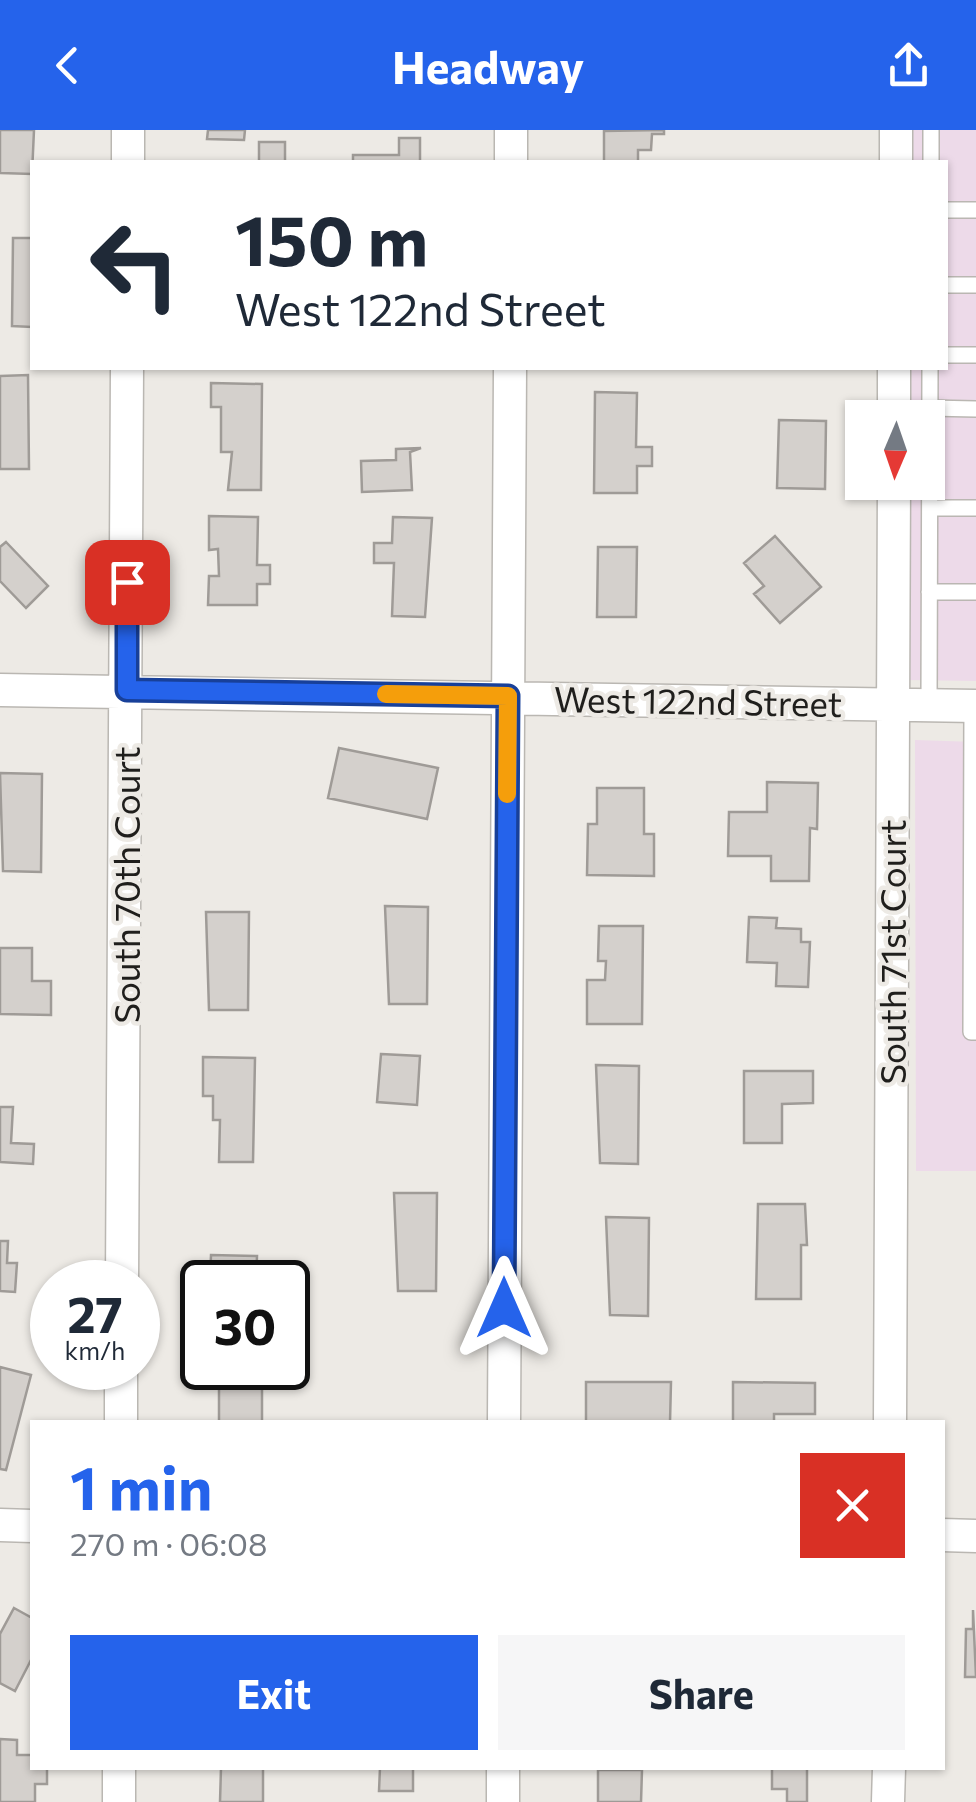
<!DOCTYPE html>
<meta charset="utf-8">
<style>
:root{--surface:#fff;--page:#f6f6f7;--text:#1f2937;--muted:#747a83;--accent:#2563eb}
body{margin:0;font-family:Commissioner,sans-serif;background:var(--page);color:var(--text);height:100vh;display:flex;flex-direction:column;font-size:38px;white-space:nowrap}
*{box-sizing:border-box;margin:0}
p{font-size:32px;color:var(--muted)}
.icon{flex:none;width:55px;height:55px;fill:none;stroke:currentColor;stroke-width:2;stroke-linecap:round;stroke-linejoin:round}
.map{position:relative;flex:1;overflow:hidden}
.sheet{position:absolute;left:30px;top:1290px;width:915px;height:350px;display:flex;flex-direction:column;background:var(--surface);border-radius:0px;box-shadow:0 2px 8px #0004}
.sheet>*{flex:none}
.hud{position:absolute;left:30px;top:30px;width:918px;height:210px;border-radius:0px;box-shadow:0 2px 8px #0004;background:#fff;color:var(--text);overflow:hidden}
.needle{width:65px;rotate:182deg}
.controls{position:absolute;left:845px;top:270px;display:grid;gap:20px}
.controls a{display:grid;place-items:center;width:100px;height:100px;border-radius:0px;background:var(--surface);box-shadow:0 2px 8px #0004;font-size:50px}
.speed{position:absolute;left:30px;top:1130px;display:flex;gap:20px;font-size:50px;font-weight:700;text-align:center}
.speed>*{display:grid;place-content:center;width:130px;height:130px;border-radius:50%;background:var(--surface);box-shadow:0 2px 8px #0004;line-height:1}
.speed small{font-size:25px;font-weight:400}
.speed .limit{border:5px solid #111;border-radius:15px;background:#fff;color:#111}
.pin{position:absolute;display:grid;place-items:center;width:85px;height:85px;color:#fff;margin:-42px;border-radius:20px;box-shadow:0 5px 15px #0006}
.me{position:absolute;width:110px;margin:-55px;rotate:0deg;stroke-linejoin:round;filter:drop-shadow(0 0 8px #0008)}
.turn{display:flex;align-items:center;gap:35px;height:210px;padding:0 40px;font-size:45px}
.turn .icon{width:130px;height:130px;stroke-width:2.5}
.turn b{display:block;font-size:70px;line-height:85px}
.round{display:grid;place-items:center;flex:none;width:105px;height:105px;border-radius:0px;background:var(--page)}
.head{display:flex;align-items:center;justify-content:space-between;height:170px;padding:0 40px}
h1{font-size:60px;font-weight:700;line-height:75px;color:var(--accent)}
.primary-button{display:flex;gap:20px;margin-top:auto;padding:20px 40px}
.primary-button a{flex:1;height:115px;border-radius:0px;background:var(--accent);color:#fff;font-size:40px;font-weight:700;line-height:115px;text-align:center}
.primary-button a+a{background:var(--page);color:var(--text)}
header{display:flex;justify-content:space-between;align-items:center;height:130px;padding:0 40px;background:var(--accent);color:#fff;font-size:45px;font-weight:700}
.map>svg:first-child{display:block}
</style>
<header><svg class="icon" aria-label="back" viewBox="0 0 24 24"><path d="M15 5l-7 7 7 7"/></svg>Headway<svg class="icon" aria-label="share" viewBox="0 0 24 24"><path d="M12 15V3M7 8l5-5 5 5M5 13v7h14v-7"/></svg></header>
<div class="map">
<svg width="976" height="1672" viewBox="0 0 976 1672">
<rect width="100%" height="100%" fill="#edeae5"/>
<path fill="#eddae9" d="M906 0H976V551L905 550V353L928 352V288L906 287V238H945V32H906Z
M915 610 976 612V1041H916Z"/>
<path fill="#d4d0cc" stroke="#9f9b97" stroke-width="2.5" d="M0 0H34L32 44 0 43Z
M208 0H245L244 10 207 9Z
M664 0V4H652L651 20H638V32H604V1Z
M399 8H420V32H353V25H399Z
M259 12H285V32H259Z
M13 108H32V197L12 196Z
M28 245 29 339H0V246Z
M211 253 262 254 261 360H228L232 322H221V277H211Z
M595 262 637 263 636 317H652V336H637V363H594Z
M779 290 826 291 825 359 777 358Z
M421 318 410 322 412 360 362 362 361 331 396 330V319Z
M209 386 258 387 257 435H270V454H257V475H208L209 446H219L218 419 209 420Z
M393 387 432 388 425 487 392 486 394 433H374V413H392Z
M775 406 821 457 780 493 754 464 764 456 744 433Z
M6 412 48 456 26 478 0 451V417Z
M598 417H637L636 487H597Z
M339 618 438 638 427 689 328 668Z
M0 643 42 644 41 742 3 741Z
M767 652 818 653 817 699 810 698 809 751H771V726H728L729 682H767Z
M597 658H644V704H654V746L587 745 588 694H597Z
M385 776 428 777 427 874H389Z
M206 782H249L248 880H209Z
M749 787 777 788 776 798 801 799V812H810L808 857 776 856 777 833 747 832Z
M599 796H643L642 894H587V850H605L606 831H598Z
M0 818H32V851H51V885L0 884Z
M381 924 420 926 417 975 377 972Z
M203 927 255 928 253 1032H219L220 990H213V966H203Z
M596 935 639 936 638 1034 600 1033Z
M744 941H813V973L782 974V1013H744Z
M0 977H13L11 1013 34 1014 33 1034 0 1032Z
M394 1063H437L436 1161H398Z
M758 1074H805L807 1115H801V1169H756Z
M606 1087 649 1088 648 1186 610 1185Z
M0 1111H8L7 1133H17L15 1162 0 1161Z
M211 1125 257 1126 256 1152H202V1176L203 1152H210Z
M0 1237 31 1245 6 1340 0 1339Z
M219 1238H262V1292H219Z
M586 1252H671L670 1292H586Z
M733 1252 815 1253V1284H774V1292H733Z
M14 1478 32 1488V1528L15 1561 0 1553V1504Z
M973 1480 976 1547H965L966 1499H973Z
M0 1609 17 1610V1625H32V1638H47V1654H35V1672H0Z
M221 1638H263V1672H220Z
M380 1638H413V1661H379Z
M772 1638H807V1672H787V1659H772Z
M598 1640H642L641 1672H598Z"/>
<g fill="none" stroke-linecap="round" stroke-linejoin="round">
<defs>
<path id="service" d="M931 32V0
M945 80H976
M945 155H976
M945 225H976
M930 278 976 279
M930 378H976
M929 462H976
M929 576 930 238
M972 576 971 902H976"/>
<path id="minor" d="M128 32V0
M511 32V0
M896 32V0
M894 288V238
M0 560 976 576
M122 1152 127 238
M121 1292V1238
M504 1292 510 238
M890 1292 894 352
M0 1395 32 1396
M942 1405 976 1406
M119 1672V1638
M503 1672V1638
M888 1672 889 1638"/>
</defs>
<use href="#service" stroke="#bab7b2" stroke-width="18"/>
<use href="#minor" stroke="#bab7b2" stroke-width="35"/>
<use href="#service" stroke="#fff" stroke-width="15"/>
<use href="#minor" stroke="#fff" stroke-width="32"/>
</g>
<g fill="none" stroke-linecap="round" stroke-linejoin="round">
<defs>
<path id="route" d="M127 452V560L508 566 504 1178"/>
</defs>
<use href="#route" stroke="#184099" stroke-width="25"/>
<use href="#route" stroke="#2563eb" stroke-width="18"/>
<path stroke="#f59e0b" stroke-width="18" d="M386 564 508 566 507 664"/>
</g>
<g text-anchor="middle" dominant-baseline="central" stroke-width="9" stroke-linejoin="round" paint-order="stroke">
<g font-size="35" fill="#1f1e1c" stroke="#edeae5">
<text transform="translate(698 570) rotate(1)">West 122nd Street</text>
<text transform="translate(125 755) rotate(-90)">South 70th Court</text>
<text transform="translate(891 822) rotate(-90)">South 71st Court</text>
</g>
</g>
</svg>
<div class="controls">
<a><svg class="needle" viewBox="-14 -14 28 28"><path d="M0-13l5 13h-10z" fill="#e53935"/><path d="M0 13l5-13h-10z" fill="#747a83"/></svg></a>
</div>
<div class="speed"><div>27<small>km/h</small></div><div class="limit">30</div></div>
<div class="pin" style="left:127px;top:452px;background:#d93025"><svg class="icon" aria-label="arrive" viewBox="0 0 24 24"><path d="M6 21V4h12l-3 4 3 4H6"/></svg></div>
<svg class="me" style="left:504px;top:1178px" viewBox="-20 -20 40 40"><path d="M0-17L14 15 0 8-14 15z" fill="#2563eb" stroke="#fff" stroke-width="4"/></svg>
<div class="hud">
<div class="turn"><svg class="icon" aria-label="left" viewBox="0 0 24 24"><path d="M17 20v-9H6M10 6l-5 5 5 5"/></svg><div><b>150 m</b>West 122nd Street</div></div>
</div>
<section class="sheet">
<div class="head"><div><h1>1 min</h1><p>270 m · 06:08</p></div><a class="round" style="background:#d93025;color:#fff"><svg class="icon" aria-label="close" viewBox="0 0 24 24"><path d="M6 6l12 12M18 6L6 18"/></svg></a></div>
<div class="primary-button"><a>Exit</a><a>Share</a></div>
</section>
</div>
